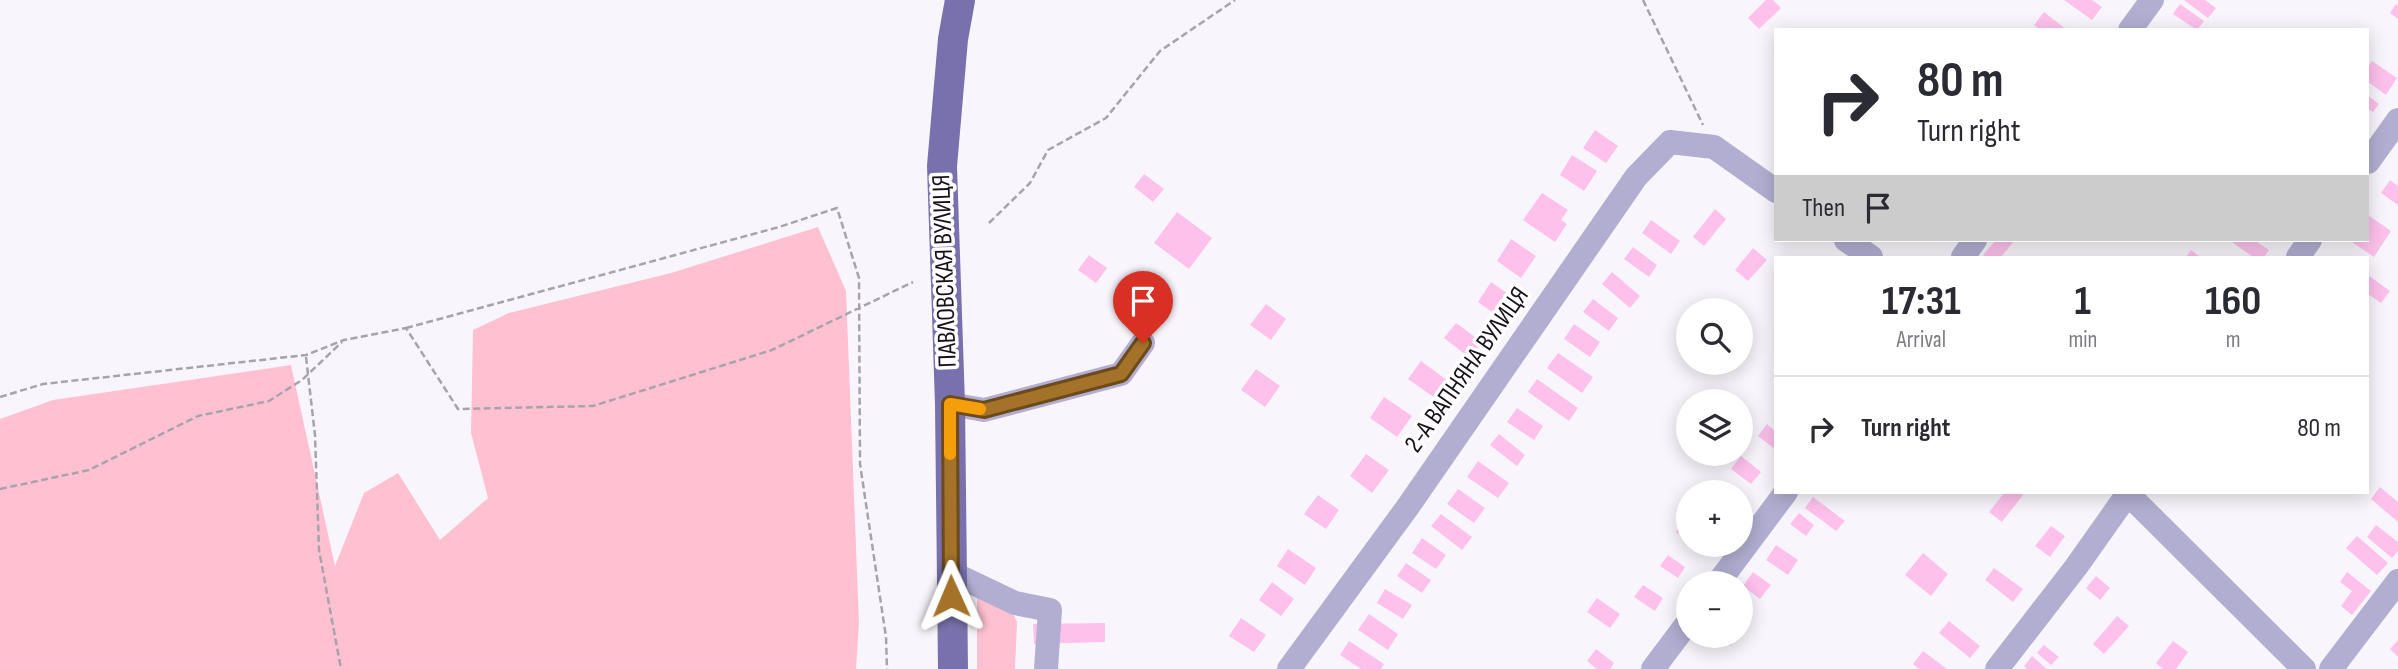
<!DOCTYPE html>
<meta charset="utf-8">
<style>
:root{--surface:#fff;--page:#f2f2f3;--text:#2b2b33;--muted:#7c7c81;--line:#e1e1e2}
body{margin:0;font-family:"Sofia Sans Condensed",sans-serif;background:var(--page);color:var(--text);height:100vh;display:flex;flex-direction:column;font-size:26px;white-space:nowrap}
*{box-sizing:border-box;margin:0}
p{font-size:23px;color:var(--muted)}
.icon{flex:none;width:38px;height:38px;fill:none;stroke:currentColor;stroke-width:2;stroke-linecap:round;stroke-linejoin:round}
.map{position:relative;flex:1;overflow:hidden}
.details{position:absolute;left:1774px;top:256px;width:595px;height:238px;display:flex;flex-direction:column;background:var(--surface);border-radius:0px;box-shadow:0 4px 18px #0003}
.details>*{flex:none}
.banner{position:absolute;left:1774px;top:28px;width:595px;height:214px;border-radius:0px;box-shadow:0 4px 18px #0003;background:#fff;color:var(--text);overflow:hidden}
.controls{position:absolute;left:1676px;top:298px;display:grid;gap:14px}
.controls a{display:grid;place-items:center;width:77px;height:77px;border-radius:50%;background:var(--surface);box-shadow:0 4px 18px #0003;font-size:35px}
.pin{position:absolute;display:grid;place-items:center;width:60px;height:60px;color:#fff;margin:-72px -30px;border-radius:50% 50% 50% 0;rotate:-45deg;box-shadow:0 0 7px #0007}
.pin .icon{rotate:45deg}
.me{position:absolute;width:77px;margin:-38px;rotate:359deg;stroke-linejoin:round;filter:drop-shadow(0 0 5px #0008)}
.turn{display:flex;align-items:center;gap:24px;height:147px;padding:0 28px;font-size:32px}
.turn .icon{width:91px;height:91px;stroke-width:2.5}
.turn b{display:block;font-size:49px;line-height:60px}
.then{display:flex;align-items:center;height:66px;padding:0 28px;background:#0003;gap:14px;font-size:26px}
.eta{display:flex;justify-content:space-evenly;align-items:center;height:119px;text-align:center}
.eta b{font-size:42px;font-weight:700;line-height:49px}
ul{padding:0;list-style:none}
li{display:flex;align-items:center;gap:21px;height:105px;padding:0 28px;border-top:2px solid var(--line)}
li div{flex:1}
li b{display:block;font-size:26px}
li em{font-style:normal}
.map>svg:first-child{display:block}
</style>
<div class="map">
<svg width="2398" height="669" viewBox="0 0 2398 669">
<rect width="100%" height="100%" fill="#f9f5fc"/>
<path fill="#ffc1d2" d="M818 227 846 291 859 623 856 669H0V419L53 400 291 365 335 566 364 493 398 473 440 540 488 498 471 433 473 330 509 313 671 273Z
M977 595 1013 613 1017 622 1015 669H977Z"/>
<path fill="#fdc1ec" d="M1766 0H1773L1781 8 1759 29 1748 18Z
M2064 0H2092L2102 7 2092 20Z
M2184 0H2205L2216 8 2208 18Z
M2180 4 2204 21 2197 30 2173 14Z
M2396 4 2398 6V19L2390 13Z
M2044 12 2067 30H2041L2034 25Z
M2372 61 2397 78 2386 95 2368 82V67Z
M2368 96 2379 104 2373 112 2368 109Z
M1595 130 1618 146 1606 163 1583 148Z
M1572 155 1597 171 1584 191 1560 175Z
M1144 174 1164 189 1153 202 1134 187Z
M2390 180 2398 186V205L2381 193Z
M1542 193 1568 210 1561 220 1567 224 1555 242 1523 220Z
M1715 209 1726 219 1704 246 1693 237Z
M1177 212 1212 238 1189 269 1154 243Z
M2368 215 2391 231 2374 257 2349 240H2368Z
M1651 220 1680 241 1671 254 1642 233Z
M1511 239 1536 256 1521 278 1497 261Z
M1996 240H2015L2001 257H1986L1983 255Z
M2229 240H2254L2269 250 2264 257H2253Z
M1633 247 1657 265 1649 277 1624 259Z
M1753 248 1767 260 1748 281 1735 270Z
M2191 250 2200 257H2186Z
M1089 255 1107 268 1096 283 1078 270Z
M1612 272 1640 296 1630 308 1602 284Z
M2368 275 2390 291 2381 303 2368 294Z
M1491 282 1517 300 1503 320 1478 302Z
M1593 299 1618 318 1609 331 1583 312Z
M1266 304 1286 319 1271 340 1250 325Z
M1456 323 1482 342 1470 358 1444 338Z
M1574 324 1600 342 1590 357 1564 339Z
M1558 353 1593 377 1582 393 1547 368Z
M1421 361 1448 381 1435 398 1408 379Z
M1256 369 1280 386 1265 407 1241 390Z
M1537 379 1578 408 1569 421 1528 392Z
M1384 397 1412 416 1397 437 1370 418Z
M1517 408 1543 426 1534 440 1507 422Z
M1767 424 1776 432V450L1758 436Z
M1499 434 1525 455 1517 466 1490 445Z
M1366 454 1389 470 1372 493 1350 476Z
M1741 456 1761 472 1751 484 1731 469Z
M1478 461 1509 483 1498 498 1467 477Z
M2380 487 2398 502V522L2371 499Z
M1458 489 1485 508 1474 523 1447 504Z
M2005 492H2018L2023 495 2002 522 1989 512Z
M1318 495 1339 510 1326 529 1304 514Z
M1813 497 1845 521 1836 531 1805 508Z
M1799 513 1814 525 1806 536 1790 524Z
M1441 514 1472 537 1462 550 1431 526Z
M1684 521 1689 524V541L1676 532Z
M2376 525 2398 542V551L2392 558 2367 537Z
M2051 526 2065 536 2050 557 2035 546Z
M2357 536 2388 563 2377 575 2346 548Z
M1422 538 1446 555 1436 569 1412 553Z
M1693 544H1709L1703 552Z
M1776 545 1798 560 1788 575 1766 560Z
M1288 549 1316 568 1305 585 1277 566Z
M1923 553 1948 574 1931 596 1905 575Z
M1668 555 1685 567 1678 578 1660 566Z
M1406 563 1431 580 1422 593 1397 576Z
M1994 568 2023 589 2013 602 1985 580Z
M1753 572 1771 585 1760 599 1743 586Z
M2347 572 2371 591 2352 615 2341 606 2352 591 2340 582Z
M2096 576 2110 588 2100 600 2086 588Z
M1272 582 1294 599 1281 616 1259 600Z
M1643 585 1663 598 1655 611 1634 597Z
M1385 589 1412 605 1403 619 1377 603Z
M1597 598 1620 614 1610 628 1587 612Z
M1369 614 1398 634 1388 650 1358 630Z
M2117 616 2129 626 2104 654 2093 644Z
M1241 618 1266 635 1254 652 1229 636Z
M1949 621 1980 646 1970 658 1939 633Z
M1105 623V642L1034 644 1033 624Z
M1715 635H1739L1730 646Z
M2398 640V657L2390 649Z
M1349 641 1384 664 1381 669H1361L1340 655Z
M2173 641 2188 652 2176 669H2163L2156 663Z
M2044 645 2059 657 2051 665 2037 653Z
M1596 649 1614 663 1610 669H1597L1587 661Z
M1923 651 1947 669H1919L1913 664Z
M2032 656 2047 669H2027L2024 666Z"/>
<g fill="none" stroke-linecap="round" stroke-linejoin="round">
<path stroke="#a8a3ab" stroke-width="2.5" stroke-dasharray="7 3.5" stroke-linecap="butt" d="M1643 0 1703 125
M989 223 1030 183 1048 150 1106 118 1160 51 1235 0
M406 328 779 227 837 208 859 278 860 464 886 637 887 669
M306 357 315 435 319 550 341 669
M0 397 43 384 306 355 344 340 406 328 458 409 593 406 772 350 913 282
M0 489 89 470 198 416 269 401 302 380 342 342"/>
<path stroke="#b1aed1" stroke-width="24" d="M2130 30 2152 0
M2368 162 2398 120
M1846 240 1871 257
M1963 257 1975 240
M2298 257 2310 240
M950 404 984 410 1121 374 1143 343
M2126 492 2304 669
M950 572 1015 603 1050 610 1046 669
M1718 583 1786 492
M1289 669 1407 508 1636 177 1670 142 1714 147 1776 191
M1653 669 1689 621
M1997 669 2076 567 2129 492
M2331 669 2398 581"/>
<path stroke="#7871ad" stroke-width="30" d="M953 669 950 404 942 166 953 39 960 0"/>
</g>
<g fill="none" stroke-linecap="round" stroke-linejoin="round">
<defs>
<path id="route" d="M951 596 950 404 984 410 1121 374 1143 343"/>
</defs>
<use href="#route" stroke="#6b4b1b" stroke-width="18"/>
<use href="#route" stroke="#a47329" stroke-width="12"/>
<path stroke="#f59e0b" stroke-width="12" d="M950 454V404L980 409"/>
</g>
<g text-anchor="middle" dominant-baseline="central" stroke-width="7" stroke-linejoin="round" paint-order="stroke">
<g font-size="26" fill="#18111c" stroke="#fff">
<text transform="translate(945 271) rotate(-92)">ПАВЛОВСКАЯ ВУЛИЦЯ</text>
<text transform="translate(1467 370) rotate(-55)">2-А ВАПНЯНА ВУЛИЦЯ</text>
</g>
</g>
</svg>
<div class="controls">
<a><svg class="icon" aria-label="search" viewBox="0 0 24 24"><circle cx="10" cy="10" r="6"/><path d="M15 15l6 6"/></svg></a>
<a><svg class="icon" aria-label="layers" viewBox="0 0 24 24"><path d="M12 4l9 5-9 5-9-5zM3 14l9 5 9-5"/></svg></a>
<a>+</a>
<a>−</a>
</div>
<div class="pin" style="left:1143px;top:343px;background:#d93025"><svg class="icon" aria-label="arrive" viewBox="0 0 24 24"><path d="M6 21V4h12l-3 4 3 4H6"/></svg></div>
<svg class="me" style="left:951px;top:596px" viewBox="-20 -20 40 40"><path d="M0-17L14 15 0 8-14 15z" fill="#a47329" stroke="#fff" stroke-width="4"/></svg>
<div class="banner">
<div class="turn"><svg class="icon" aria-label="right" viewBox="0 0 24 24"><path d="M7 20v-9h11M14 6l5 5-5 5"/></svg><div><b>80 m</b>Turn right</div></div>
<div class="then">Then<svg class="icon" aria-label="arrive" viewBox="0 0 24 24"><path d="M6 21V4h12l-3 4 3 4H6"/></svg></div>
</div>
<section class="details">
<div class="eta">
<div><b>17:31</b><p>Arrival</p></div>
<div><b>1</b><p>min</p></div>
<div><b>160</b><p>m</p></div>
</div>
<ul>
<li><svg class="icon" aria-label="right" viewBox="0 0 24 24"><path d="M7 20v-9h11M14 6l5 5-5 5"/></svg><div><b>Turn right</b></div><em>80 m</em></li>
</ul>
</section>
</div>
